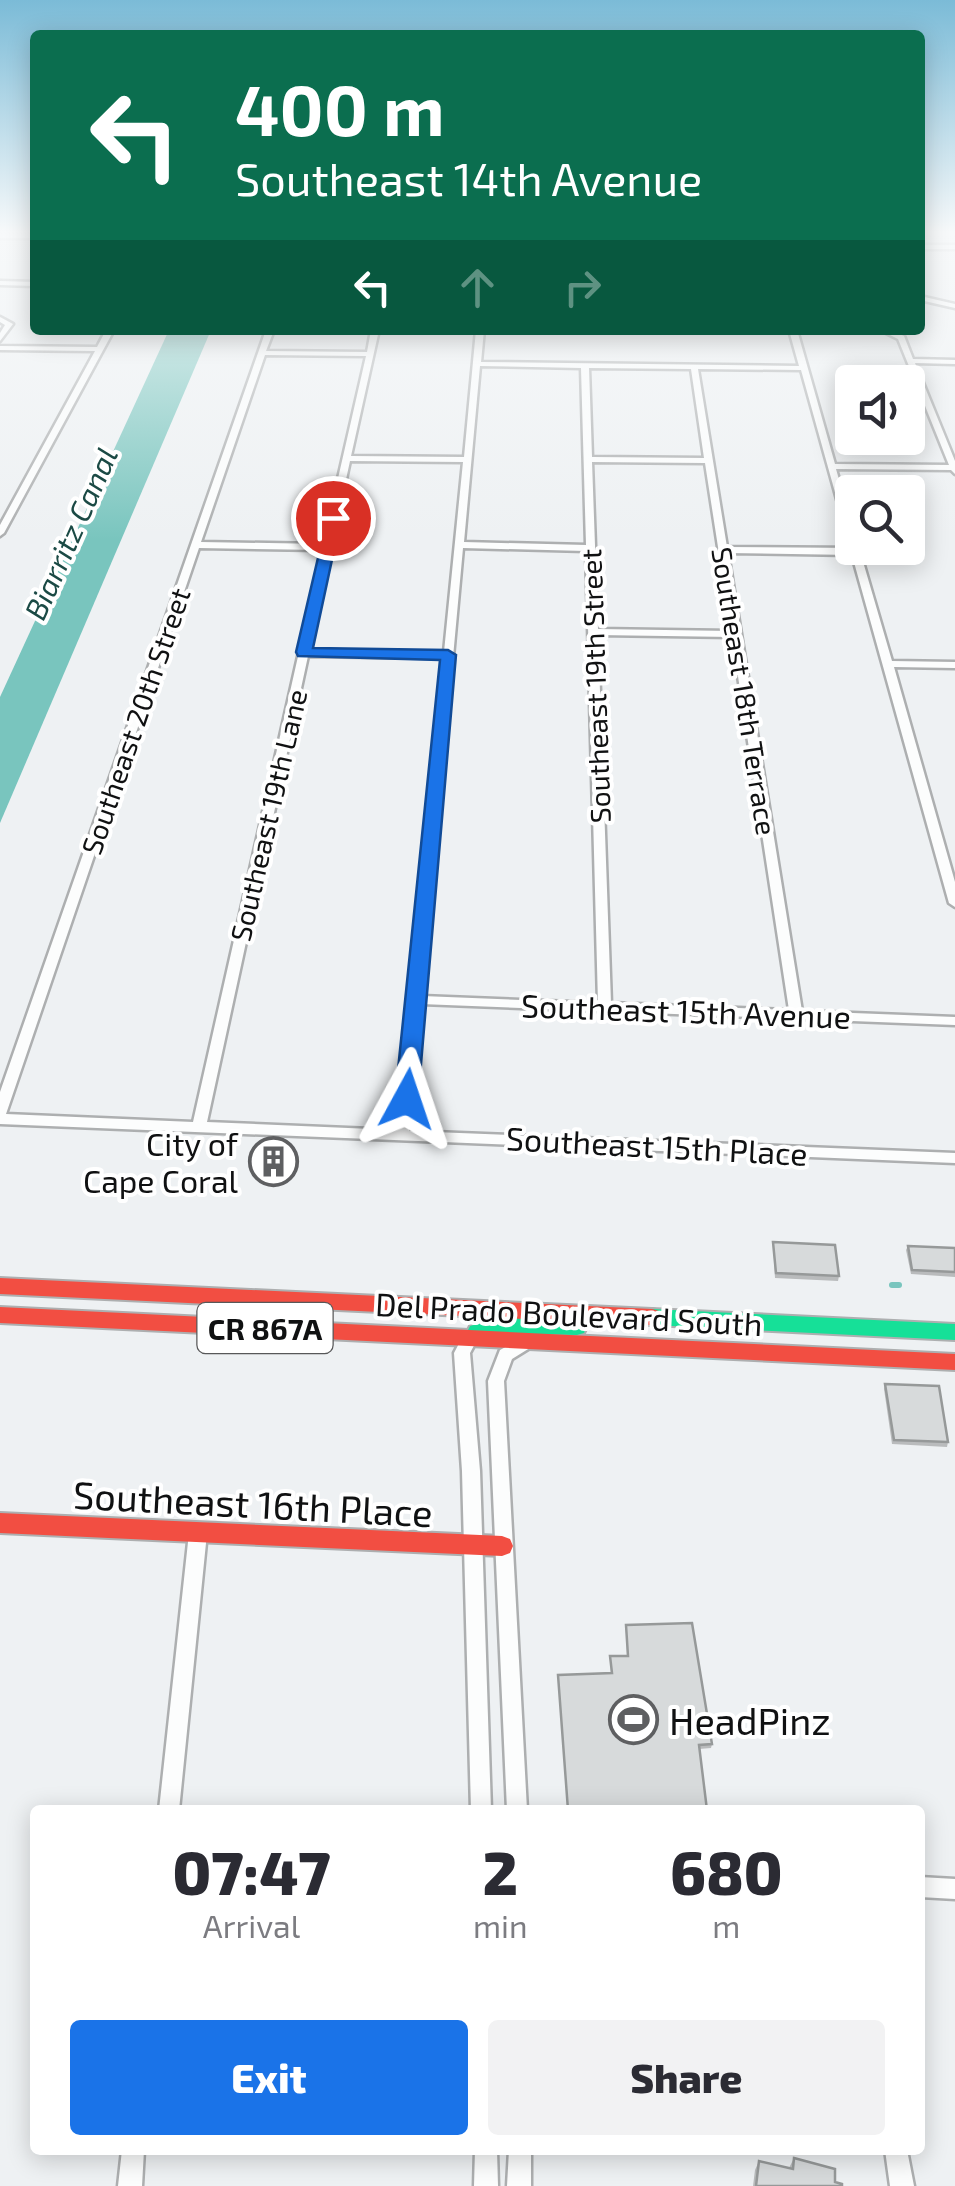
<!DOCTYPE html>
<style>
:root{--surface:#fff;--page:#f2f2f3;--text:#2b2b33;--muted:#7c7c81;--accent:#1a73e8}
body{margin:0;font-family:"Exo 2",sans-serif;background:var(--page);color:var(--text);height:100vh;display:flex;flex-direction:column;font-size:38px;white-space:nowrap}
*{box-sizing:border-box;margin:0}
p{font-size:32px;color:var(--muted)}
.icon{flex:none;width:55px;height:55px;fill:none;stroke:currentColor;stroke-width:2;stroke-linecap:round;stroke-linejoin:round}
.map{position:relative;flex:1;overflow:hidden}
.drawer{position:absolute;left:30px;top:1805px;width:895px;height:350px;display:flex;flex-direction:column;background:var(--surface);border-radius:10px;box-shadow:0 5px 25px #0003}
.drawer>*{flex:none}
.guide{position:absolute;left:30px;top:30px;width:895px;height:305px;border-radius:10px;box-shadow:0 5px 25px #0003;background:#0b6e4f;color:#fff;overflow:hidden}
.tools{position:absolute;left:835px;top:365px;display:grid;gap:20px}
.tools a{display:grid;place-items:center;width:90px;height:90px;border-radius:10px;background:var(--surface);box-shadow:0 5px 25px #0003;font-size:50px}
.pin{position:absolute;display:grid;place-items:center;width:85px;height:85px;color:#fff;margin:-42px;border:5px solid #fff;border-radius:50%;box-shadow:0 2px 10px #0007}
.me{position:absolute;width:110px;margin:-55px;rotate:5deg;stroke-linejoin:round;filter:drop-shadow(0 0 8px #0008)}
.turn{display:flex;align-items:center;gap:35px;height:210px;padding:0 40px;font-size:45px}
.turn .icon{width:130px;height:130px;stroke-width:2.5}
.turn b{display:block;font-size:70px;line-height:85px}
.lanes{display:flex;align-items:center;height:95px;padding:0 40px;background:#0003;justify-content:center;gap:50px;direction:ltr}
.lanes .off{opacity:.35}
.eta{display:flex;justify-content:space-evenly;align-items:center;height:170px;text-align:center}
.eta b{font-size:60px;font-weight:800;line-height:70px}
.action{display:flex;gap:20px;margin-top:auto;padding:20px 40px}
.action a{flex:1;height:115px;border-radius:10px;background:var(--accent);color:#fff;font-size:40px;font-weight:800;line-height:115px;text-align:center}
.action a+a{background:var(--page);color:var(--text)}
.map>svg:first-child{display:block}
</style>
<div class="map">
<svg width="955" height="2186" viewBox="0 0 955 2186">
<rect width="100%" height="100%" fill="#eef1f3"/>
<path fill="#79c5be" d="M169 330H211L0 823V697Z"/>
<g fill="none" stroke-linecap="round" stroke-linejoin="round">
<path stroke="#79c5be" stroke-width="6" d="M892 1285H899"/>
<defs>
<path id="street" d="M0 234H35V238H0Z
M920 245H955V249H920Z
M0 281 35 282V286L0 285Z
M920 296 955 304V308L920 300Z
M0 317 13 324 0 341V333L5 325 0 322Z
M106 330H114L4 533 0 536V525L95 351 0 350V346L97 347Z
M266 330H274L266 351 367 352 371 330H379L351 456 464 457 476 330H484L481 362 799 366 789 330H797L835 464 949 465 898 339 880 330H890L904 336 913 359 955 360V364L915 363 955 461V474L951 470 836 469 852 525V542L848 539 801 370 698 369 727 547 859 548 892 661 955 662V668L894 667 955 882V907L949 903 852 555 728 553 802 1011 955 1017V1025L421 1004 409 1131 955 1153V1163L0 1124V1092ZM265 355 366 356 323 544 201 542ZM480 366 581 368 586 545 464 542ZM589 368 691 369 704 458 592 457ZM350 461 463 462 444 652 309 650ZM592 462 705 463 731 631 598 629ZM199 548 322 550 193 1122 6 1114ZM463 548 586 551 598 1003 422 996ZM598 635 732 637 789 1010 611 1003ZM308 656 443 658 395 1130 207 1122Z
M470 1332 476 1334 478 1338 470 1353 480 1471 491 1810H471L462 1471 454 1353 464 1334Z
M527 1335 533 1336 535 1341 533 1346 512 1359 504 1381 527 1810H507L488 1381 500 1350Z
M198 1525 204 1528 207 1533 179 1810H159L189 1533 192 1528Z
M920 1877 955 1879V1899L920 1897Z
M122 2150H144L142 2186H118Z
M475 2150H497L498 2186H474Z
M509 2150H531V2186H507Z
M885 2150H907L914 2186H890Z"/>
<path id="fast" d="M652 1309 955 1324V1340L652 1325 645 1323 642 1317 645 1311Z
M502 1317 577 1319 584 1321 587 1327 584 1333 577 1335 502 1333 477 1340 470 1338 467 1332 470 1326Z"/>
<path id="jam" d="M0 1278 652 1309 659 1311 662 1317 659 1323 652 1325 0 1294Z
M0 1307 955 1354V1370L0 1323Z
M0 1513 502 1536 510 1539 513 1546 510 1553 502 1556 0 1533Z"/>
</defs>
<use href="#street" stroke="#adafb0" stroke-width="5"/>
<use href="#fast" stroke="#adafb0" stroke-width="4"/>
<use href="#jam" stroke="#adafb0" stroke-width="4"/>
<use href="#street" fill="#fcfdfd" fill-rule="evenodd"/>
<use href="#fast" fill="#16e098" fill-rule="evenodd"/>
<use href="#jam" fill="#f24e42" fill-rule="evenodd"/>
</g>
<path fill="#b9bbbc" d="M284 1155 282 1168 262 1167V1162Z
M773 1242 839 1276 838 1281 775 1278Z
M908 1246 955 1248V1277L911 1274 906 1250Z
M885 1384 948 1442 947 1447 892 1444 884 1389Z
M626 1625 712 1744 711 1748 699 1749 611 1673 610 1656H627Z
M794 2158 835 2182 842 2186H753L755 2170 759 2161 789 2168Z"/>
<path fill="#d7dadb" stroke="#969999" stroke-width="2.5" d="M265 1150 284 1151 281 1163 262 1162Z
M773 1242 835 1245 839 1276 776 1273Z
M908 1246 955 1248V1272L912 1270Z
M885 1384 939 1386 948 1442 894 1440Z
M692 1623 712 1744 699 1745 707 1810H568L558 1675 612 1673 610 1656H628L626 1625Z
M794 2158 835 2169V2182L842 2184V2186H756L759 2161 793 2169Z"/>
<linearGradient id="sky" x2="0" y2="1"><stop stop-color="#7bbbd7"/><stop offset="0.43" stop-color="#f7f9fa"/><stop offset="1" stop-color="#f7f9fa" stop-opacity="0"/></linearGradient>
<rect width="955" height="540" fill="url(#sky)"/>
<path fill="#1a73e8" stroke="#114b97" stroke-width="2.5" d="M328 515 341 518 313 648 448 650 456 655 418 1099 407 1107 395 1099 440 660 298 656 296 652Z"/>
<defs>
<symbol id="building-ring" viewBox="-11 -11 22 22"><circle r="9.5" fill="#fff" stroke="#5e5f61" stroke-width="1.5"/><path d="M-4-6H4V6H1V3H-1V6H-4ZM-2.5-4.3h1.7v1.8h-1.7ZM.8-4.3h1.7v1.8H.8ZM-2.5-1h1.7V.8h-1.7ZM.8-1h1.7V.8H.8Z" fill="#5e5f61"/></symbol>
<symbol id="stadium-ring" viewBox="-11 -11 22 22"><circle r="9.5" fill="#fff" stroke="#5e5f61" stroke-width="1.5"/><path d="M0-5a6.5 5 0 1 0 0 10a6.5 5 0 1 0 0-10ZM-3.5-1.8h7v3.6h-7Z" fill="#5e5f61"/></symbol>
</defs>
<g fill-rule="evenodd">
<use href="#building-ring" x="246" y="1134" width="55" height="55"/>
<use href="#stadium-ring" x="606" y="1692" width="55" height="55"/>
</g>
<g text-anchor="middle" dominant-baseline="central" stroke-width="8" stroke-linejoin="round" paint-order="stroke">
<g font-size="28" fill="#101112" stroke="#fff">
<text transform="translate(595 686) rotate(-92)">Southeast 19th Street</text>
<text transform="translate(745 691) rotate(81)">Southeast 18th Terrace</text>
<text transform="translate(135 721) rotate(-71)">Southeast 20th Street</text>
<text transform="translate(268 815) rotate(-77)">Southeast 19th Lane</text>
</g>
<g font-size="30" font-style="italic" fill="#1b4a45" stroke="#fff">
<text transform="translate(70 533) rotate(-66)">Biarritz Canal</text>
</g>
<rect fill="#fff" stroke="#585859" stroke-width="2.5" x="197.5" y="1303" width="135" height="50" rx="8"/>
<g font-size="30" font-weight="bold" fill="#101112">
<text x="265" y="1328">CR 867A</text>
</g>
<g font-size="32" fill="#101112" stroke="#fff">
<text transform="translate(686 1010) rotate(2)">Southeast 15th Avenue</text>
<text transform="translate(657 1145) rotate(3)">Southeast 15th Place</text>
<text transform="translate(569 1313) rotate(3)">Del Prado Boulevard South</text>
</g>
<g font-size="32" fill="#101112" stroke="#fff" text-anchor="end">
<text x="238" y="1143">City of<tspan x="238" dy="37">Cape Coral</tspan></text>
</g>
<g font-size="38" fill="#101112" stroke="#fff">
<text transform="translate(253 1503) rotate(3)">Southeast 16th Place</text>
</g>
<g font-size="38" fill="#101112" stroke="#fff" text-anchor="start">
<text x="669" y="1720">HeadPinz</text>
</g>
</g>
</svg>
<div class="tools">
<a><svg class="icon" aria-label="sound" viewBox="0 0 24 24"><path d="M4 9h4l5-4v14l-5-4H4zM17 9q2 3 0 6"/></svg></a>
<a><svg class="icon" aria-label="search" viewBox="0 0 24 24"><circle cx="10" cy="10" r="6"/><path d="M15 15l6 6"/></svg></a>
</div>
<div class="pin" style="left:333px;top:518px;background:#d93025"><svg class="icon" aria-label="arrive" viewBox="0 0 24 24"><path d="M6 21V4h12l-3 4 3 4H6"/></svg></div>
<svg class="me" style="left:407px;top:1099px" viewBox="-20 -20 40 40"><path d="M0-17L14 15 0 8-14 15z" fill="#1a73e8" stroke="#fff" stroke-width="4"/></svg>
<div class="guide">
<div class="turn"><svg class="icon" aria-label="left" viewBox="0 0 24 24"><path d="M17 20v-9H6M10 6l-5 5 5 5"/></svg><div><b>400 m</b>Southeast 14th Avenue</div></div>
<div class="lanes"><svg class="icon" aria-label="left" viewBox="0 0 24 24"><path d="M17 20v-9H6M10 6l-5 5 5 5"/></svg><svg class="icon off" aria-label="ahead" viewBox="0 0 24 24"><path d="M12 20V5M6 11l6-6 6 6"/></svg><svg class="icon off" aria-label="right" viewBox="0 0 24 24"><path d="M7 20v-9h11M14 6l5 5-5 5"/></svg></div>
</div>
<section class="drawer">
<div class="eta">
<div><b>07:47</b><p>Arrival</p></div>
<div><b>2</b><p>min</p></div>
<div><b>680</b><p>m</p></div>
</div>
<div class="action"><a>Exit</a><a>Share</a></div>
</section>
</div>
